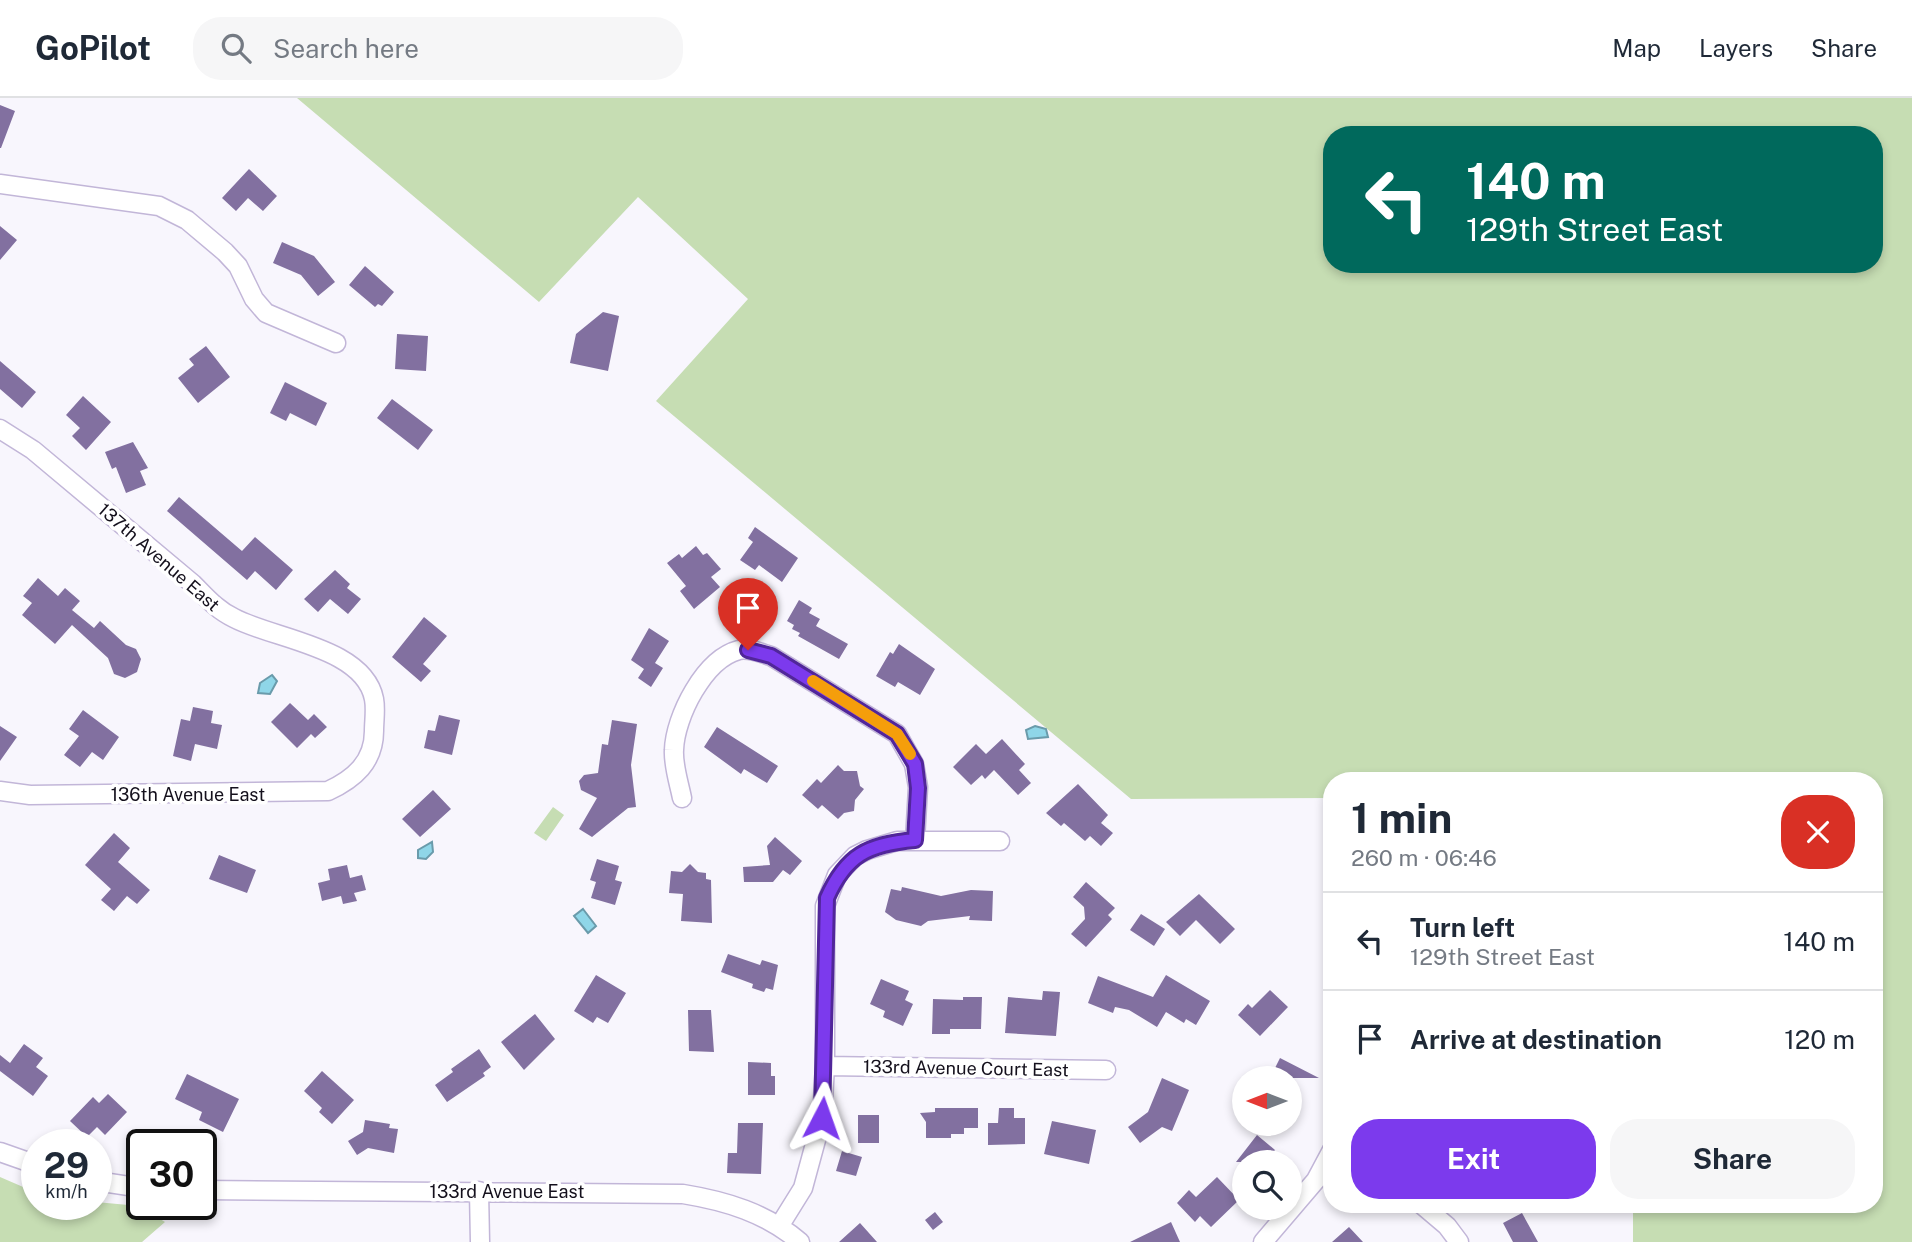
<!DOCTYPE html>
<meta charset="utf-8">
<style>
:root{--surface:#fff;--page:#f6f6f7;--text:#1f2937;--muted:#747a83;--line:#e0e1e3;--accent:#7c3aed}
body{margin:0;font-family:"Public Sans",sans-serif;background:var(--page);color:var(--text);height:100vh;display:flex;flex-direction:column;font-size:26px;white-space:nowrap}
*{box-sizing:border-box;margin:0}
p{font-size:23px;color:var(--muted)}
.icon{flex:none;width:38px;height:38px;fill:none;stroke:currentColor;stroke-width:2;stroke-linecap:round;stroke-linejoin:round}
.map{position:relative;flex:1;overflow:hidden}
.drawer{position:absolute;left:1323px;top:674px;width:560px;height:441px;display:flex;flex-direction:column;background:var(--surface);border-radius:28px;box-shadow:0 4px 10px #0003}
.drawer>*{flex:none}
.guide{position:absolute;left:1323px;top:28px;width:560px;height:147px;border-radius:28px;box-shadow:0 4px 10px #0003;background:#00695c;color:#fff;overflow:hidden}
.needle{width:46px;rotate:270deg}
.buttons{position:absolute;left:1232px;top:968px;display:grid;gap:14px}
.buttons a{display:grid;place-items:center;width:70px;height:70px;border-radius:50%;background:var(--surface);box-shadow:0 4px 10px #0003;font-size:35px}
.speed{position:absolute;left:21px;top:1031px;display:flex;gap:14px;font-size:35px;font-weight:700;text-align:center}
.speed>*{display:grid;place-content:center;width:91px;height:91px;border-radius:50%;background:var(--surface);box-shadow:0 4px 10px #0003;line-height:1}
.speed small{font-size:18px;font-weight:400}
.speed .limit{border:4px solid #111;border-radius:10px;background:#fff;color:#111}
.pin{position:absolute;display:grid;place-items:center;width:60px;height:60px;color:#fff;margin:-72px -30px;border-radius:50% 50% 50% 0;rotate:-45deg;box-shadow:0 0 7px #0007}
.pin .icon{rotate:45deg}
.me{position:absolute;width:77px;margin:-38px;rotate:4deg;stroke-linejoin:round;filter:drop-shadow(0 0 5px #0008)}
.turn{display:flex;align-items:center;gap:24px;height:147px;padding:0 28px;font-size:32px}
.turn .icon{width:91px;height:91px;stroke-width:2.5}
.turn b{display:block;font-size:49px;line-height:60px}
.round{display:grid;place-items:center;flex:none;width:74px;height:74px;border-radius:28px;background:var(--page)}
.summary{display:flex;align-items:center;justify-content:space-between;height:119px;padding:0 28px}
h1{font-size:42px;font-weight:700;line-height:52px}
.cta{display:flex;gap:14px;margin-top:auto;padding:14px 28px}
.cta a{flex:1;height:80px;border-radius:28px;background:var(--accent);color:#fff;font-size:28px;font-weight:700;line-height:80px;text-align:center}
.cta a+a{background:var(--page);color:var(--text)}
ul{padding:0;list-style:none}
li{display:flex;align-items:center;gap:21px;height:98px;padding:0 28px;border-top:2px solid var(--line)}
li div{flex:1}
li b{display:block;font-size:26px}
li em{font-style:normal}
header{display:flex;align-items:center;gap:42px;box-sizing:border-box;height:98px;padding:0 35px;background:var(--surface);border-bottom:2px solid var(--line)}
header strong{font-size:33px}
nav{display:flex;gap:38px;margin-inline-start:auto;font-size:24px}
.search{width:490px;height:63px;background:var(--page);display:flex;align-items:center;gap:18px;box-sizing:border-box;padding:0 24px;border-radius:28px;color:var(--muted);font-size:26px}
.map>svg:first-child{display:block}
</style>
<header>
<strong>GoPilot</strong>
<div class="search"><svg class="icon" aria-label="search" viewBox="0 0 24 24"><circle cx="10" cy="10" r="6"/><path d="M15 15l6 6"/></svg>Search here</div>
<nav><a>Map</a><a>Layers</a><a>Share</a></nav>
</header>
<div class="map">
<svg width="1912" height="1144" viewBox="0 0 1912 1144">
<rect width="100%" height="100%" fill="#f8f6fd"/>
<path fill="#c6ddb3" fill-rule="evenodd" d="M297 0H1912V1144H1633V1106H1874V682H1332V700L1131 701 656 303 748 201 638 99 539 204ZM1332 37H1874V166H1332Z
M553 709 564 717 546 743 534 735Z
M0 1079 37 1095V1106L96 1104 139 1108 165 1124 142 1144H0Z"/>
<path fill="#8fd6e8" stroke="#6a9bab" stroke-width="2" d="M272 577 277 583 270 596 258 595 260 585Z
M1035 628 1046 631 1048 639 1028 641 1026 632Z
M432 744 433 754 426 761 418 760V752Z
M583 811 596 828 588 835 574 818Z"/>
<path fill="#8270a0" d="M0 7 15 13 1 50H0Z
M249 71 277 98 263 113 248 100 236 113 222 100Z
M0 128 17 142 0 162Z
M282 144 314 158 335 184 318 198 301 177 273 165Z
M365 168 394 194 382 208 378 206 375 209 349 187Z
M603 214 619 218 608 273 570 265 576 236Z
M397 236 428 238 426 273 395 271Z
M206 248 230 279 198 305 178 280 194 267 189 261Z
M0 263 36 294 22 310 0 291Z
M285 284 327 305 316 328 290 315 286 323 270 315Z
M83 298 111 324 86 352 72 338 80 330 66 317Z
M392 301 433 332 418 352 377 320Z
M133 344 148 370 140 373 146 387 126 395 116 369 112 371 105 354Z
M179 399 242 453 255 439 293 472 276 492 255 473 247 482 167 413Z
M755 429 798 460 782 484 759 467 755 472 740 462 753 444 748 440Z
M696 448 703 457 707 455 721 471 711 479 720 489 694 511 680 493 686 488 667 465 679 456 682 460Z
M335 472 350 486 347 490 361 501 348 516 330 501 318 514 304 501Z
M38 480 58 498 65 490 80 503 72 512 94 530 100 523 126 547 136 551 141 561 137 574 125 580 114 576 108 560 72 527 55 546 22 517 32 505 23 498Z
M799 502 812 510 809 515 820 521 816 528 848 546 839 561 798 538 800 535 792 531 794 527 787 523Z
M424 519 447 538 423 566 431 573 421 584 392 559Z
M649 530 669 543 655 565 663 570 651 589 638 580 644 571 631 562Z
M899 546 935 571 920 597 898 584 895 589 876 578 890 554 893 556Z
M290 605 308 622 314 616 327 629 315 640 311 636 297 650 271 624Z
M193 609 213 613 211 625 222 627 217 651 195 646 191 663 173 658 181 621 190 623Z
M83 612 119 639 103 662 92 654 80 669 64 657 79 638 69 631Z
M439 617 460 622 452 657 424 650 428 632 435 633Z
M612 622 637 626 631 667 636 709 628 710 592 739 579 731 597 700 581 692 579 683 584 677 598 675 602 646 608 647Z
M0 628 17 639 0 663Z
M717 629 778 668 767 685 744 671 741 676 704 649Z
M1002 641 1025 666 1019 672 1031 685 1018 697 994 672 985 681 982 677 971 687 953 669 976 646 986 656Z
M838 667 844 673H857L860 688 864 691 855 702 854 713 844 715 838 721 822 707 818 711 802 697 817 681 821 685Z
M1078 686 1108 717 1101 725 1113 735 1101 748 1090 738 1085 743 1064 725 1061 728 1046 715Z
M433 692 451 711 420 739 402 721Z
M114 735 130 750 118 764 150 792 137 806 127 798 114 813 101 802 111 791 85 767Z
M775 739 802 763 790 777 783 772 773 784H744L743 769 770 767 767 748Z
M219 757 256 772 247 795 209 781Z
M597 761 619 768 615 782 622 784 615 807 591 800 596 784 590 782Z
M690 766 698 774 706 775V781L711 782 712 825 681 823 683 796 669 795 671 773 682 774Z
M347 767 350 780 362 777 366 792 354 795 357 803 343 806 341 798 322 803 318 785 330 782 328 771Z
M1086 784 1115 810 1108 817 1112 821 1086 849 1071 836 1085 821 1084 809 1073 799Z
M902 789 941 798 971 792 993 793 992 823 969 822 970 818 928 823 921 828 896 822 885 814 891 791 901 793Z
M1199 796 1235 831 1220 846 1196 822 1180 838 1166 824Z
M1141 816 1165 831 1154 848 1130 832Z
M728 856 760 867 762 862 778 867 773 892 766 890 764 894 752 890 753 886 721 874Z
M596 877 626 895 608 925 597 919 593 925 574 913Z
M1166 877 1210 903 1196 927 1186 921 1184 925 1166 914 1157 929 1129 912 1115 909 1113 915 1088 905 1098 878 1153 899Z
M881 881 909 893 905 902 913 906 903 928 883 919 885 913 870 906Z
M1270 892 1288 909 1260 938 1238 917 1248 906 1252 910Z
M1043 893 1060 894 1056 938 1005 935 1008 899 1042 902Z
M963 899H982L981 931H950V936H932L933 901 963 902Z
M688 912H711L714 954 689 953Z
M535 916 555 941 524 972 501 944Z
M24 946 43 960 36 969 48 978 33 998 0 973V957L10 965Z
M479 951 491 969 483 975 485 978 447 1004 435 987 453 974 451 971Z
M1280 960 1319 980H1270Z
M748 964 771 965V978H775V997H748Z
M322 973 354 1002 332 1026 319 1014 322 1010 304 993Z
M187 976 239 1001 223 1034 199 1022 202 1014 175 1001Z
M1162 980 1189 992 1172 1033 1162 1029 1140 1045 1128 1029 1148 1014Z
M108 996 127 1014 105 1037 97 1029 87 1039 70 1023 93 999 99 1005Z
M935 1010H978V1030H964V1036H951V1040H926V1024L920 1015 935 1014Z
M999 1010H1014V1020H1025V1046L988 1047V1025H998Z
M858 1017H879V1045H858Z
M365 1022 390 1026 389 1030 398 1031 394 1055 368 1050 357 1057 348 1043 363 1034Z
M1052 1023 1096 1032 1089 1066 1044 1056Z
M738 1025H763L761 1076 727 1075 728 1055H737Z
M1257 1037 1275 1052 1265 1064H1236Z
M842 1053 862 1059 856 1078 836 1073Z
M1217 1079 1239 1102 1211 1129 1200 1118 1195 1124 1177 1105 1189 1092 1196 1099Z
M935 1114 943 1124 933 1132 925 1122Z
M1522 1115 1538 1144H1513L1503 1125Z
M1171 1124 1180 1144H1130Z
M860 1125 877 1144H839Z
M1349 1129 1363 1144H1332Z"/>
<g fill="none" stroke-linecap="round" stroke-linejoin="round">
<defs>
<path id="street" d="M0 86 159 108 187 122 225 154 238 168 254 201 266 215 336 245
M0 331 33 352 193 486C206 499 217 512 234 520 273 541 364 549 374 601 376 611 374 623 374 633 374 664 354 681 328 693L30 697 0 693
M682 700C679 685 673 667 674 652 675 619 704 561 739 552 750 550 761 555 771 558L897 636 914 666 918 689 915 742
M825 968 1106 972
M0 1054 37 1067
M96 1083 142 1090
M201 1092 683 1096C726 1103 766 1115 800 1144
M479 1093 480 1144
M1421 1106 1447 1128 1459 1144
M780 1127 803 1090 822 1020 825 968V808L837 777 855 758 867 752 897 743H1000
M1263 1144 1316 1082 1332 1052"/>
</defs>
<use href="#street" stroke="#c2b6d8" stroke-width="21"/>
<use href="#street" stroke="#fff" stroke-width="18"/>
</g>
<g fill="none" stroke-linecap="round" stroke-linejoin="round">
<defs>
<path id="route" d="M748 552 771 558 897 636 915 666 918 690 915 742C868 746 846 757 827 800L822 1020"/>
</defs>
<use href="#route" stroke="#51269a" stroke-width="18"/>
<use href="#route" stroke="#7c3aed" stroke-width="12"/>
<path stroke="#f59e0b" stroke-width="12" d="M813 583 897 636 910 656"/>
</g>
<g text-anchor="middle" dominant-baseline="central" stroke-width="7" stroke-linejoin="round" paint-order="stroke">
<g font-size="18" fill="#14101c" stroke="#fff">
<text transform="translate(159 459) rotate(41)">137th Avenue East</text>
<text x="188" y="696">136th Avenue East</text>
<text transform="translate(966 970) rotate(1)">133rd Avenue Court East</text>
<text x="507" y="1093">133rd Avenue East</text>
</g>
</g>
</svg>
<div class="buttons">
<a><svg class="needle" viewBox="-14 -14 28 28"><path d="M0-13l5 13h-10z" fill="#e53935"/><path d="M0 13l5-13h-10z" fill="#747a83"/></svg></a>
<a><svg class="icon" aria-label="search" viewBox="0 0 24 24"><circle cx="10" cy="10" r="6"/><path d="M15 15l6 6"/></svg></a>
</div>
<div class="speed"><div>29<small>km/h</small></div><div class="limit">30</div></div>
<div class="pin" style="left:748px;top:552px;background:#d93025"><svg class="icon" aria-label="arrive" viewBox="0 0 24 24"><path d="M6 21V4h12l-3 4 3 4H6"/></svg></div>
<svg class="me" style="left:822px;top:1020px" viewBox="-20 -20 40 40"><path d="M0-17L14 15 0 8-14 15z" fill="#7c3aed" stroke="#fff" stroke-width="4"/></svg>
<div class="guide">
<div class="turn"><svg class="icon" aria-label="left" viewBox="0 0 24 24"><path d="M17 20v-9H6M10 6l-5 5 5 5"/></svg><div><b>140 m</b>129th Street East</div></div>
</div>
<section class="drawer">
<div class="summary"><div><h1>1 min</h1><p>260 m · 06:46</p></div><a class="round" style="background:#d93025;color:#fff"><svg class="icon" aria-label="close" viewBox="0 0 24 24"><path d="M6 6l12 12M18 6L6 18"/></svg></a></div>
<ul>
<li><svg class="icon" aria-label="left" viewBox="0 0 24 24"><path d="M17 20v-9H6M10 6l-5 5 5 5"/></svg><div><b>Turn left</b><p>129th Street East</p></div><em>140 m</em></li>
<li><svg class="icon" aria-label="arrive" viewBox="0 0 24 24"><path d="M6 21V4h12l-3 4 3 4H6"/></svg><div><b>Arrive at destination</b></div><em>120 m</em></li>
</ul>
<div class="cta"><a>Exit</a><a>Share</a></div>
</section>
</div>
